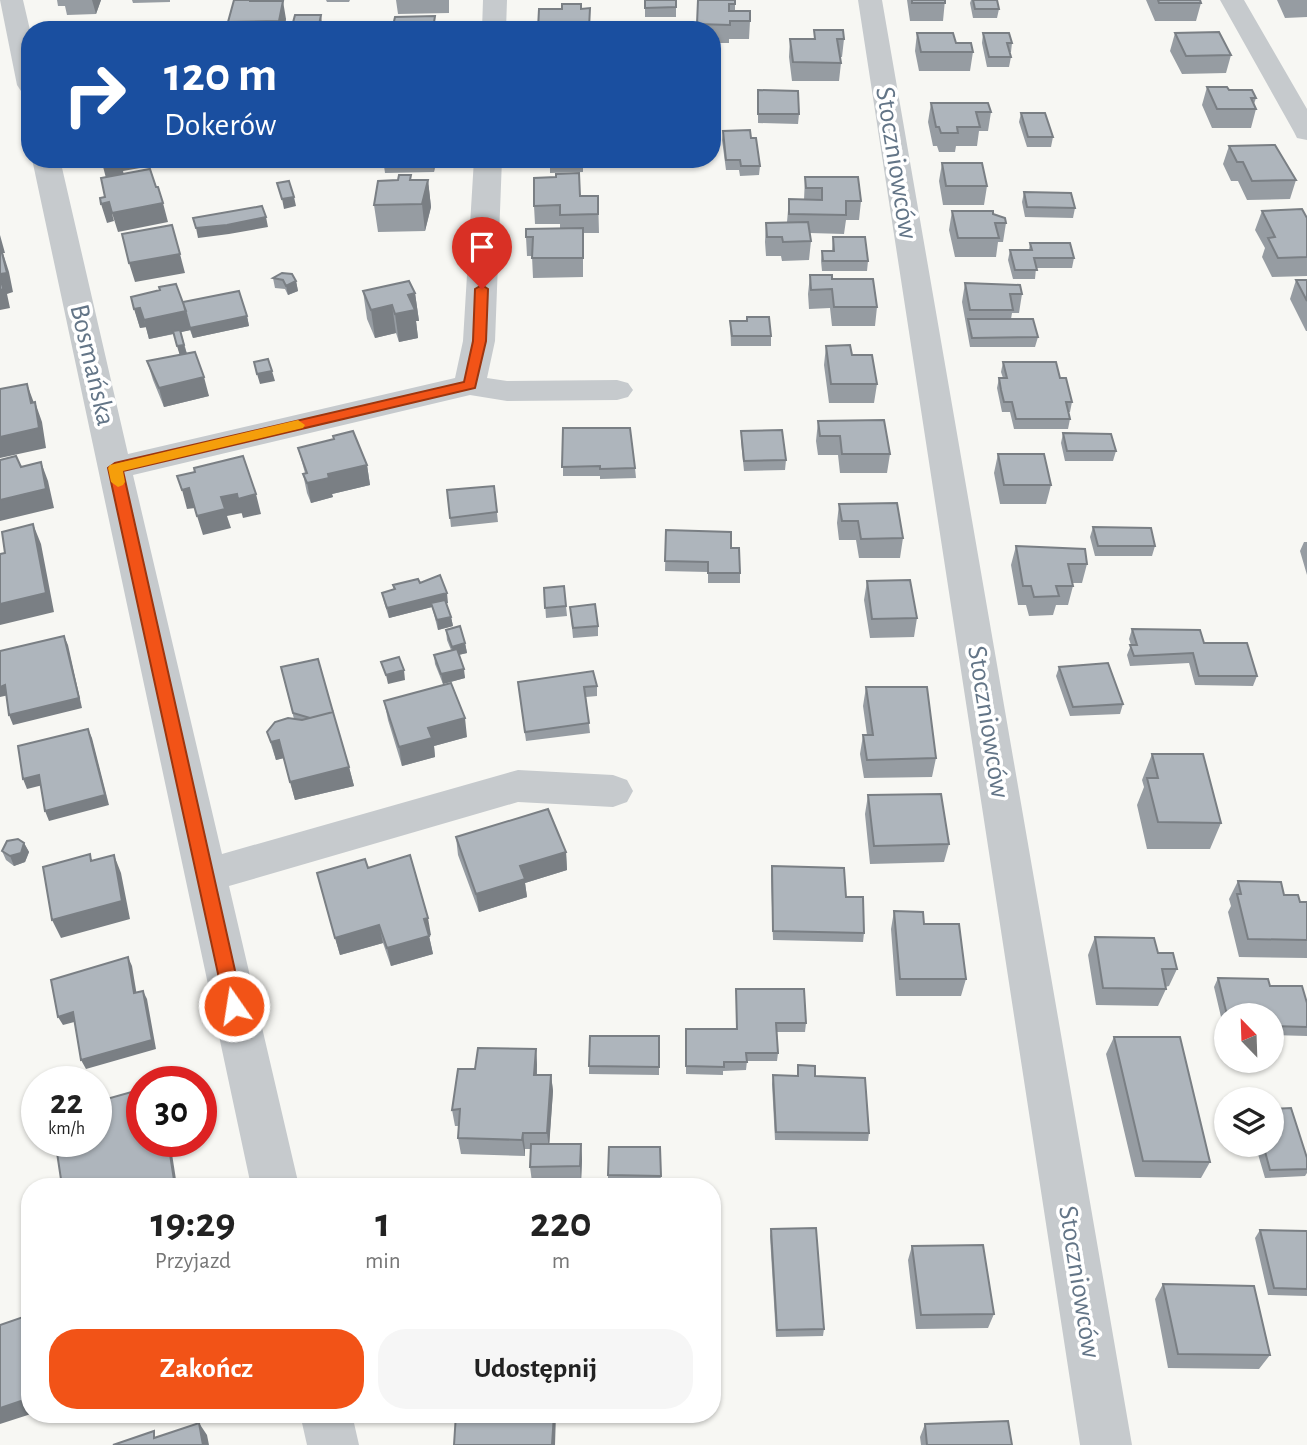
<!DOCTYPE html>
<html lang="pl">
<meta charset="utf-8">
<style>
:root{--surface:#fff;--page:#f6f6f6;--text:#222;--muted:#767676;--accent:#f25317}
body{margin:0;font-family:"Alegreya Sans",sans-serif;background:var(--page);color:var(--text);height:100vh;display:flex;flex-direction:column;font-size:26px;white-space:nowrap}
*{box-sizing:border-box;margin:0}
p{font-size:23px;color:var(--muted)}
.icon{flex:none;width:38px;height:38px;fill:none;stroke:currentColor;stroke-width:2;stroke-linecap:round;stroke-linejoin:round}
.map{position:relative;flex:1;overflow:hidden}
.drawer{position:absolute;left:21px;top:1178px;width:700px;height:245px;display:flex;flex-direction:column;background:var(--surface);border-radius:28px;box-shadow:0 2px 5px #0004}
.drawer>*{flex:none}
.top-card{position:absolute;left:21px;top:21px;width:700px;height:147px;border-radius:28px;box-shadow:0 2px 5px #0004;background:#1a4fa0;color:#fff;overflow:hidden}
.needle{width:46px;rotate:337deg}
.fabs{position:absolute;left:1214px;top:1003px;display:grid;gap:14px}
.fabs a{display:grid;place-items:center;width:70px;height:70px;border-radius:50%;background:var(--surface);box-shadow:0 2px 5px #0004;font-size:35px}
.speed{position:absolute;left:21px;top:1066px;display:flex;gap:14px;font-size:35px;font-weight:700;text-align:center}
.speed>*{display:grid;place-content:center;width:91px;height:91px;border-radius:50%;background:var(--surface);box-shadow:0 2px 5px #0004;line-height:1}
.speed small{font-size:18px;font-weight:400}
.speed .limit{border:10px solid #d22;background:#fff;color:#111}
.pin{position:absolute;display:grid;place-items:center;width:60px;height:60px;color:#fff;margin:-72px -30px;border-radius:50% 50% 50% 0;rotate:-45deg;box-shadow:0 0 7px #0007}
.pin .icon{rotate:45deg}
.me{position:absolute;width:77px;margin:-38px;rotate:347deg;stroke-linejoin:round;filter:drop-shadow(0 0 5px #0008)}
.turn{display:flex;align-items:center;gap:24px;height:147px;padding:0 28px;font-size:32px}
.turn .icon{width:91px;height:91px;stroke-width:2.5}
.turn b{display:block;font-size:49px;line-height:60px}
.eta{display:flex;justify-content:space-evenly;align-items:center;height:119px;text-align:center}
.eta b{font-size:42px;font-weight:600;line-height:49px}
.action{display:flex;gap:14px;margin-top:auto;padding:14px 28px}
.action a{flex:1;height:80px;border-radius:28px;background:var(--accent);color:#fff;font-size:28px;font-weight:600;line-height:80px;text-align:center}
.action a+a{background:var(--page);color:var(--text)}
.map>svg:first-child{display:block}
</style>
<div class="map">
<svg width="1307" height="1445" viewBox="0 0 1307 1445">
<rect width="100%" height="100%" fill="#f7f7f3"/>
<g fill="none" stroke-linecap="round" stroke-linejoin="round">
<path fill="#c6cacd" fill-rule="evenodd" d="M0 0H23L30 30V93L21 91 17 85Z
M483 0H507L506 30H482Z
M858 0H882L1132 1445H1080Z
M1220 0H1244L1307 109V140L1297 138 1294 132Z
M32 159H60L128 454 455 378 463 341 474 159H502L495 341 487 378 507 381 617 380 628 383 633 390 628 397 617 400 507 401 470 395 133 475 222 854 518 770 613 775 627 780 633 791 627 802 613 807 518 802 229 886 299 1186H251Z
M300 1414H352L359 1445H307Z"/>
</g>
<path fill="#969ca2" d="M57 0H101L96 14 67 15 65 6H58Z
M132 0H170V2L133 3Z
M234 0H271L286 19 284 30H229L228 22Z
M326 0H350L349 2H327Z
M396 0H449V13L398 14Z
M645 0H676V17H645Z
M697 0H735V11L750 21 749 39H729V43H712V30H697Z
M907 0H945L943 21H910Z
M971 0H997L999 9 997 18H973L970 3Z
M1146 0H1200L1201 3 1196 21H1155Z
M1277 0H1307V17L1285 18Z
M590 8V30H538L539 9Z
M814 30 844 39 842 57H840L841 63 839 81H792L789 57 790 39H814Z
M917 33 956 43 973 52 970 71H919L915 51Z
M983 33 1012 43 1011 52H1010L1011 57 1009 67H987L982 43Z
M1175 33 1231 55 1226 73 1182 74 1170 51Z
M1207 87 1229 90 1256 98 1254 104 1256 109 1251 128H1212L1202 105Z
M758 90 799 114 798 124 758 123Z
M931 103 991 112 988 131H979L977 146H956L955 152H939L937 146H933L928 122Z
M1021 113 1053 137 1051 147H1027L1019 122Z
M723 131 751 138 760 166 759 175 740 176 739 170H726L722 140Z
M1229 146 1296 180 1290 199 1247 200 1238 181H1231L1223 164Z
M383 159H436L434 172 385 173Z
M534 159H583V172L550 173V168H534Z
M942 163 987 186 984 205H943L939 181Z
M805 177 861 201 859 220H846L844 234 810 233 811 241 809 260 782 261 781 256H766L765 242 766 223 787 222 789 199 804 200Z
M411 180H428L431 207 425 231 378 232 374 205Z
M1024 192 1075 208 1073 218 1025 217 1022 202Z
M580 196H598L599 233H583V277L533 278 532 256H527L526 237 560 228V224H535L534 206Z
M952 211 993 214 1006 223 1003 242H998L996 257H955L949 230Z
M1262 211 1307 218V276L1272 277 1262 257 1265 248 1255 230Z
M833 237 868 261 867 271H822L821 261 822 251H832Z
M1030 243 1074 258 1072 268H1036L1035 279H1013L1008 260 1010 250H1029Z
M810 275 832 279 877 307 875 326H832L830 308 809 309 808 294Z
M273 278 296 281 298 291 288 295 285 289 275 288Z
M1296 280H1307V331H1306L1290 299Z
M965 283 1022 294 1019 313H1012L1011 319 1038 337 1035 347H970L962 302Z
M363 291 415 293 419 321H416L418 338 399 342 396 333 375 338 367 319Z
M131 297 183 302 247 316 249 326 193 338 190 330 181 332 187 354 209 396 164 407 153 380 147 361 180 355 174 334 149 339 146 327 140 328Z
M730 321 771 336V346H731Z
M826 346 852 355 877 384 874 403H829L824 365Z
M1003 362 1060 378 1072 402 1070 412H1068L1070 419 1068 429H1014L1010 412H1002L997 388 999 378H1003L1001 372Z
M818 421 890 454 887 473H840L838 455H818L816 441Z
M563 428 635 468 636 478 600 479V476H563Z
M741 431 786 460 785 470 744 471 741 441Z
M1063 433 1116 451 1113 461H1065L1061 443Z
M333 436 367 465 370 485 332 494 333 497 311 503 307 493 303 474 305 473 298 448 333 440Z
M998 454 1051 485 1046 504H1000L994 473Z
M494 486 498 522 451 527 447 490Z
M839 504 903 538 900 558H859L856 540H839L837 523Z
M1093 527 1155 546 1152 556H1095L1090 537Z
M666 530 731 548 740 573V583H708V572L665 571Z
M1304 542H1307V575L1300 551Z
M1016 546 1087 564 1082 583H1073V586L1068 605H1056L1053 615 1029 616 1026 605H1018L1011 565Z
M867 581 917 618 914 637 870 638 864 600Z
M420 583 448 603H446L451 617 453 626 438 630 432 607 389 618 384 602 382 593 394 590 393 585Z
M564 586 567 616 546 618 544 588Z
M570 607 598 626V636L573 638Z
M1132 629 1204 643 1257 676 1253 686 1195 685 1189 663 1130 666 1127 655 1131 645 1129 639Z
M446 630 465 643 467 653 459 655 465 678 443 684 435 664 434 655 451 650 447 640Z
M281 667 349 767 354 786 295 800 284 758 276 760 267 732 294 719Z
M1059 667 1123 704 1120 714 1070 716 1056 676Z
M597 686V696L586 697 590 733 526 741 519 691Z
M866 687 936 758 932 777 864 778 860 754 863 735H867L863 706Z
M384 701 467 737 434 746 435 757 402 766 388 720Z
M1152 754 1221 823 1210 849H1147L1137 805 1144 787 1142 780Z
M868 795 949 844 944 862 870 864 865 814Z
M456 837 566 852 567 870 525 883 527 897 479 912 458 855Z
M24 843 29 852 25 862 14 866 6 860 2 851Z
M772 866 846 897 864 933 863 942 773 940 771 875Z
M368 868 431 935 429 936 433 954 391 966 383 943 340 955 317 873Z
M1238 881 1284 895 1300 902H1307V958L1239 957 1228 912 1231 906 1229 899Z
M894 911 924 924 966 979 961 996H896L891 929Z
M1095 937 1158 953 1177 969 1169 986 1165 987 1166 989 1158 1006 1096 1005 1088 955Z
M1218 978 1270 986 1307 1003V1036L1272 1035V1015H1227V1034H1225L1214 987Z
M736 989 806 1023 805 1032H777L778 1053 777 1061H747L746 1070 723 1071V1075L686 1074V1029H736Z
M659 1036V1075L589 1074V1066Z
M1114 1037 1210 1162 1201 1178 1135 1177 1106 1054Z
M536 1049 537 1065V1075H551L553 1091 549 1144H581L582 1160 581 1182H532L530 1167V1149H525V1156L461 1154 458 1138 459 1126H455L452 1110 475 1069Z
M798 1065 815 1076 869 1133 868 1141 775 1140 772 1084 773 1075 797 1076Z
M1255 1144H1272L1307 1158V1173L1305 1176 1265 1178Z
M660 1147 661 1184 608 1183V1175Z
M771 1229 824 1329 823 1336 776 1337 770 1236Z
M1260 1230 1307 1231V1296L1268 1295 1255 1238Z
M912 1246 994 1314 988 1328 916 1329 908 1260Z
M1163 1284 1270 1355 1259 1369 1168 1368 1155 1299Z
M925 1424 1012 1445H921L920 1437Z"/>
<path fill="#7a7f84" d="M92 0H101L96 14Z
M283 1 286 19 284 30H281L279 21Z
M321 15 322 24 321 30H318Z
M96 159H101L102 164H98Z
M101 159H155L157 165 123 171 124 175 106 178Z
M433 159H436L434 172Z
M428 180 431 207 425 231 422 204Z
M294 197 296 206 284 209 282 199Z
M109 202 114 221 107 223 101 204Z
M163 203 168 222 118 232 112 213Z
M266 217 268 227 229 234 198 238 196 228Z
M0 235 5 253H3L9 272 13 292 7 294 10 308 0 310Z
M180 254 185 273 135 282 129 263Z
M296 281 298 291 288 295 286 286Z
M415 293 419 321H416L418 338 399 342 395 314 408 295Z
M392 305 396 333 375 338 371 310Z
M140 308 146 327 140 328 134 309Z
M186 311 191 330 149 339 144 320Z
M247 316 249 326 193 338 190 328Z
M184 345 187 354 180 356 177 346Z
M272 371 275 381 260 384 257 374Z
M204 377 209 396 164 407 159 388Z
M27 384 34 403H31Z
M35 402 42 422 46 448 0 458V437Z
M41 462 48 481 54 508 0 521V500Z
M367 465 370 485 332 494 333 497 311 503 307 483 328 474Z
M189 488 195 508 187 509 182 490Z
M237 494 242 513 227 516 231 528 203 535 197 516 221 497Z
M256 494 261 514 243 518 238 499Z
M33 524 41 544 54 612 0 625V604Z
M447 593 448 603 432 607 431 603 432 607 389 618 387 608Z
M451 617 453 626 438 630 437 620Z
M64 636 68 645 82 708 13 725 9 715Z
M465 643 467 653 453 656 452 647Z
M464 669 465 678 443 684 441 674Z
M404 670 405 680 388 684 386 675Z
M5 685 9 695 0 697V687Z
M465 718 467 737 434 746 435 757 402 766 399 747 428 728Z
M88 729 92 738 109 805 49 821 45 811Z
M279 740 284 758 276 760 271 742Z
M349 767 354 786 295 800 290 782Z
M39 775 43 785 27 789 23 779Z
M24 843 29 852 25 862 14 866 10 856Z
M566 852 567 870 525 883 527 897 479 912 476 894 520 866Z
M114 855 121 873 130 919 61 938 52 920Z
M428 918 431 935 427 937 424 919Z
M379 925 383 943 340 955 335 938Z
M429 936 433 954 391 966 387 948Z
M128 957 132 966 138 1002 134 993Z
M143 991 147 999 156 1049 86 1069 81 1060Z
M73 1012 78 1021 63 1025 58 1017Z
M536 1049 537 1065 536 1091 534 1075Z
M551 1075 553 1091 549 1149 547 1133Z
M523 1133 525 1149V1156L522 1140Z
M168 1141H170L177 1186H151Z
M581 1144 582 1160 581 1182 580 1166Z
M26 1316 30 1320V1348Z
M30 1398V1414H31L0 1424V1408Z
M554 1414H556L555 1445H552Z
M199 1423 207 1435 209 1445H203Z"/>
<path fill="#aeb5bc" stroke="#7a7f84" stroke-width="2" d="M234 0H250V1H283L279 21 228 22Z
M645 0H676V7L645 8Z
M698 0H735V4H729V11H750V21H730V25L697 24Z
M912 0H945V3H912Z
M973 0H997L999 9H975Z
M1158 0H1200L1201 3H1159Z
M562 4H581V9L590 8 589 28 538 29 539 9H562Z
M295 15H321L318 30H291Z
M435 16 433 29 392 30 395 17Z
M814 30H843L844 39H837L841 63 793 62 790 39H815Z
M1219 32 1231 55 1186 56 1175 33Z
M917 33H953L956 43H971L973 52H921Z
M983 33H1009L1012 43H1007L1011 57H989Z
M1207 87H1227L1229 90H1252L1256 98H1251L1256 109H1217Z
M758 90 798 91 799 114H758Z
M931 103H988L991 112H976L980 127H957L958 133H941L939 127H936Z
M1021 113H1045L1053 137H1028Z
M750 130 751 138H756L760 166H741L740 160H726L723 131Z
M1275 145 1296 180 1252 181 1243 162H1237L1229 146Z
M942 163H982L987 186H946Z
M150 169 156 187H158L163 203 112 213 109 202 101 204 100 198 105 197 101 178Z
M579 173 580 196H598V214L560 215V205L534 206V178L556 177V174Z
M399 175H411L410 180H428L422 204 374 205 378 181 398 180Z
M805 177H858L861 201H846V215L789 214V199L822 200V188H806Z
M289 181 294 197 282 199 277 183Z
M1024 192 1071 193 1075 208 1027 207Z
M262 206 266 217 227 225 196 228 193 218Z
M1302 209 1307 218V257L1278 258 1268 238 1275 237 1262 211Z
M952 211H993V214L1005 218 1006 223H995L999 238H958Z
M808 222 811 241 783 242 782 237H767L766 223Z
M172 225 180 254 129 263 122 234Z
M583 228V258H532L533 237H526V229Z
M833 237H865L868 261H823L822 251H834Z
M1030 243H1070L1074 258H1034L1037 270H1015L1010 250H1032Z
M0 253H2L7 273 0 274Z
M282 273 292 274 296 281 286 286 283 280 273 278Z
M0 275 3 289 0 290Z
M810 275H832V279H873L877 307H834L832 289 811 290Z
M1296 280H1307V301Z
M409 281 415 293 408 295 415 310 395 314 392 305 371 310 363 291Z
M965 283 1020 285 1022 294H1010L1013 310H970Z
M176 284 186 311 144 320 140 308 134 309 131 297 160 290 159 287Z
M239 291 247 316 190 328 183 302Z
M747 317H769L771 336H732L730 321H747Z
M968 319H1033L1038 337 972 338Z
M180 330 184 345 177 346 173 331Z
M850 345 852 355H872L877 384H831L826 346Z
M195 352 204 377 159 388 147 361Z
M268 359 272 371 257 374 254 362Z
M1003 362H1056L1060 378H1066L1072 402H1066L1070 419H1016L1012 402H1004L1001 390 999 378H1007Z
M27 384 31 403 35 402 39 428 0 437V389Z
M884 420 890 454H842L840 436H820L818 421Z
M563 428H630L635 468 600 469V466L562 467Z
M782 430 786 460 744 461 741 431Z
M353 431 367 465 328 474 329 478 307 483 303 474 307 473 298 448 334 439 333 436Z
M1063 433 1111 434 1116 451H1067Z
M998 454H1044L1051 485H1004Z
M16 456 21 467 41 462 46 489 0 500V460Z
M243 456 256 494 238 499 237 494 221 497 225 509 197 516 189 488 182 490 177 476 195 472 194 468Z
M494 486 497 512 450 518 447 490Z
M897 503 903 538 861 539 858 521H842L839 504Z
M33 524 46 593 0 604V554L5 553 2 532Z
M1093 527 1151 528 1155 546H1098Z
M666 530 731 532V548H739L740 573H708V562L665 561Z
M1016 546 1085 549 1087 564H1068L1073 586H1056L1059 596 1034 597 1031 586H1023Z
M440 575 447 593 387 608 382 593 395 589 393 585 418 579 420 583Z
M910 580 917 618 872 619 867 581Z
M564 586 566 606 545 608 544 588Z
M445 600 451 617 437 620 431 603Z
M595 604 598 626 573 628 570 607Z
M460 626 465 643 452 647 446 630Z
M1132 629 1200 630 1204 643H1247L1257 676H1199L1193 653 1134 656 1130 645H1137Z
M64 636 79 698 9 715 5 685 0 687V651Z
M457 649 464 669 441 674 434 655Z
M399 657 404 670 386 675 381 662Z
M318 659 333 712 310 718 293 713 281 667Z
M1108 663 1123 704 1073 707 1059 667Z
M593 671 597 686 584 687 589 723 525 732 518 682Z
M451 683 465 718 428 728 432 738 399 747 384 701Z
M866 687H927L936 758 867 760 863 735H873Z
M333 712 349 767 290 782 279 740 271 742 267 732 275 722 288 718 302 720Z
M88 729 105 795 45 811 39 775 23 779 18 746Z
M1152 754H1203L1221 823 1158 822 1147 778H1158Z
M941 794 949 844 874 846 868 795Z
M548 809 566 852 520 866 525 879 476 894 456 837Z
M18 839 24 843 21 853 10 856 2 851 7 841Z
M90 854 91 861 114 855 122 901 52 920 43 867Z
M410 855 428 918 424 919 429 936 387 948 379 925 335 938 317 873 365 859 368 868Z
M772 866 844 868 846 897H863L864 933 773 931Z
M1238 881 1281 882 1284 895H1298L1300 902H1307V940L1248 939 1237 894H1241Z
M894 911 923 912 924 924H959L966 979H900Z
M1095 937 1154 938 1158 953H1173L1177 969H1162L1166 989 1103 988Z
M128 957 134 993 143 991 152 1040 81 1060 73 1012 58 1017 51 980Z
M1218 978 1268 979 1270 986H1302L1307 1003V1027L1272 1026V1015H1227Z
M736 989H804L806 1023H776L778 1053H746L747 1062H724V1067L686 1066V1029H737Z
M590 1036H659V1067L589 1066Z
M1114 1037H1180L1210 1162 1143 1161Z
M478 1048 536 1049 534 1075H551L547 1133H523L522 1140 458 1138 460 1109 452 1110 458 1069H475Z
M798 1065 815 1066V1076L865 1078 869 1133 776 1132 773 1075 798 1076Z
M142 1089V1141H168L174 1180 151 1186H111V1184L103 1186H62L56 1146 63 1144V1141H96V1102Z
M1291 1108 1307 1158V1169L1270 1170 1263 1144H1272V1109Z
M531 1144H581L580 1166 530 1167Z
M609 1147H660L661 1176 608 1175Z
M816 1228 824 1329 777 1330 771 1229Z
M1260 1230 1307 1231V1289L1274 1288Z
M983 1245 994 1314 921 1315 912 1246Z
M1163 1284 1254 1286 1270 1355 1178 1354Z
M26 1316 30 1348V1398L0 1408V1325Z
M456 1414H554L552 1445H454Z
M1008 1421 1012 1445H927L925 1424Z
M199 1423 203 1445H113L154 1431V1438Z"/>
<path fill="#f25317" stroke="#9d360f" stroke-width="2" d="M482 285 488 289 486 341 475 388 123 471 243 1006 240 1011 234 1014 228 1011 225 1006 108 468 115 463 464 382 473 341 475 289Z"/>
<path fill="#f59e0b" d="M298 420 305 425 303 428 123 471 125 482 123 485 118 487 111 482 108 468 110 465Z"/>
<g text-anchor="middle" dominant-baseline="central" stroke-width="7" stroke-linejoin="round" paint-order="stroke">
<g font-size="28" fill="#637587" stroke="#fff">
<text transform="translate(896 163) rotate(81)">Stoczniowców</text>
<text transform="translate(92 365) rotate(77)">Bosmańska</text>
<text transform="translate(988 722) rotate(81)">Stoczniowców</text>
<text transform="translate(1079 1282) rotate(81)">Stoczniowców</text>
</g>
</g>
</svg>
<div class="fabs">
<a><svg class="needle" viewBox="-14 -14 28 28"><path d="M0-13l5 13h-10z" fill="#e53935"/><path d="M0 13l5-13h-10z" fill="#767676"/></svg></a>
<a><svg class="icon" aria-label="layers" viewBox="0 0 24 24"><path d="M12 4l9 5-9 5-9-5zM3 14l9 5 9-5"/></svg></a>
</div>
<div class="speed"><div>22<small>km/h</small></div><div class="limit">30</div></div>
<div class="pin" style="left:482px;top:289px;background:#d93025"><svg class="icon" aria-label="arrive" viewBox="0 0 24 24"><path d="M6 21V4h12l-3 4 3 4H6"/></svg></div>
<svg class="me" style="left:234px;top:1006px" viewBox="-20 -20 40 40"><circle r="17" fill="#f25317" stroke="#fff" stroke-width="3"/><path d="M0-11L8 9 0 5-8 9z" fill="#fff"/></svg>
<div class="top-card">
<div class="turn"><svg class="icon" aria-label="right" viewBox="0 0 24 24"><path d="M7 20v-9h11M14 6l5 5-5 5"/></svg><div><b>120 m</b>Dokerów</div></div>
</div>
<section class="drawer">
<div class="eta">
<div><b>19:29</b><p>Przyjazd</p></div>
<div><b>1</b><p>min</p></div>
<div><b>220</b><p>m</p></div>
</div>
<div class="action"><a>Zakończ</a><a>Udostępnij</a></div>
</section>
</div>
